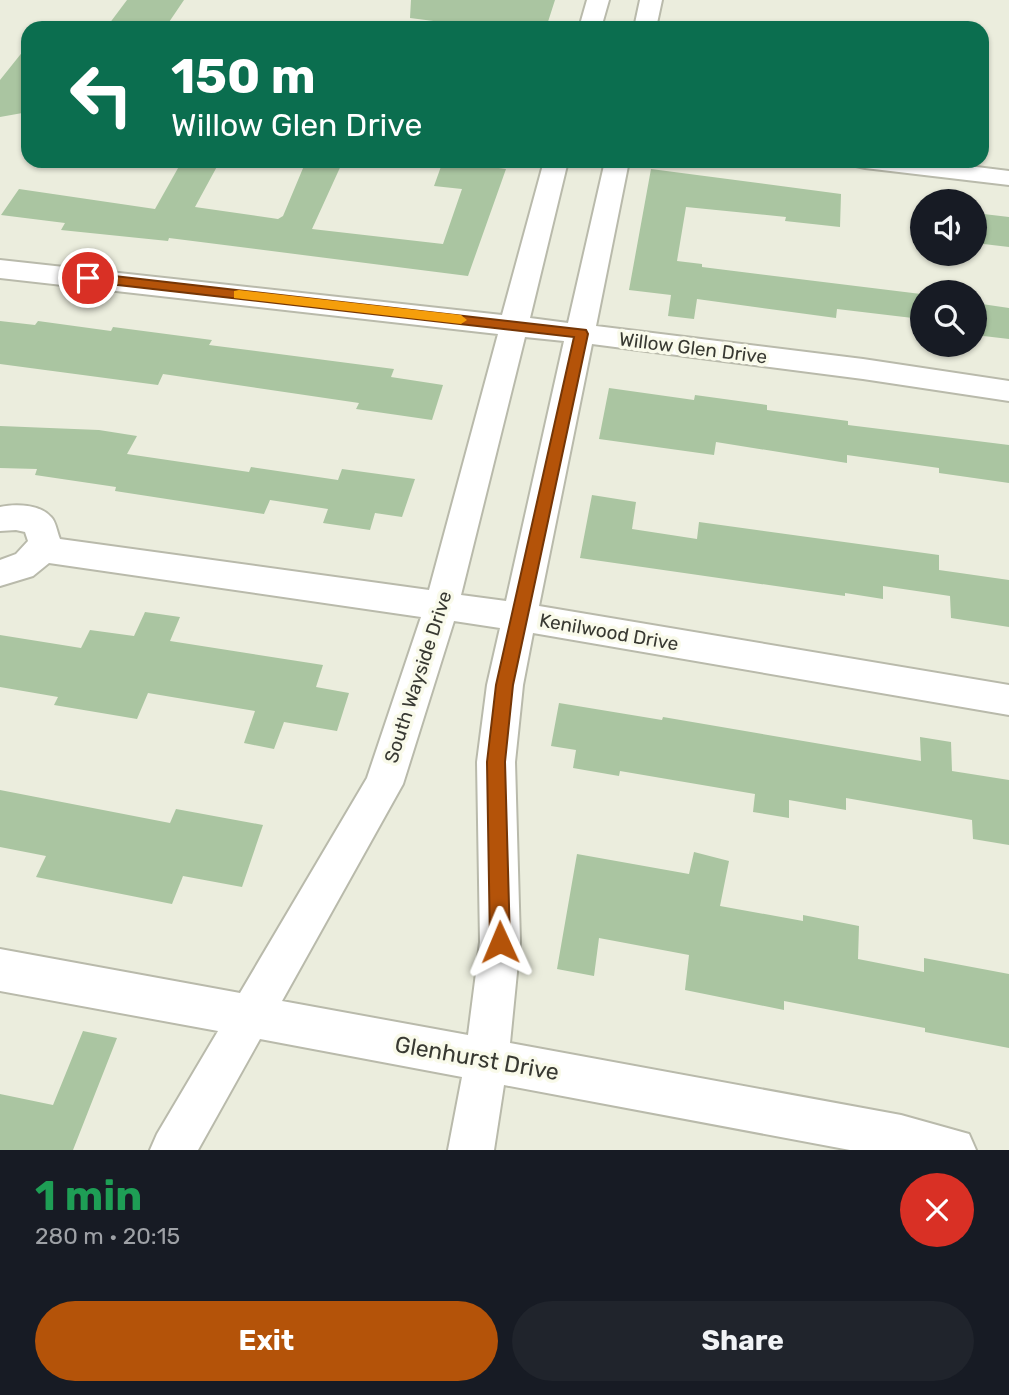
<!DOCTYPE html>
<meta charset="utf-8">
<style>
:root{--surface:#171b24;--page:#20242c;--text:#f1f3f6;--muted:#9ea1a6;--accent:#b45309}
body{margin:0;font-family:Rubik,sans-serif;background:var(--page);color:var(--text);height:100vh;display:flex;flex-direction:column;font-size:26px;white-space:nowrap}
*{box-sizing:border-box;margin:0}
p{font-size:23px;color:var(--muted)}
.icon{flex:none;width:38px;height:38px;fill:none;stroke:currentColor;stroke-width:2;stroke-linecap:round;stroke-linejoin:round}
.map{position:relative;height:1150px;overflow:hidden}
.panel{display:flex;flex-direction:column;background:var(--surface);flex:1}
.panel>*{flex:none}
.top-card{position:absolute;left:21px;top:21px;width:968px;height:147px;border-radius:21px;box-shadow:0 2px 5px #0004;background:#0b6e4f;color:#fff;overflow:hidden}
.tools{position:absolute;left:910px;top:189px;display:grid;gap:14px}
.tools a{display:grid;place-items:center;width:77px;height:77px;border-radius:50%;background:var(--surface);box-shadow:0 2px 5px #0004;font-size:35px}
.pin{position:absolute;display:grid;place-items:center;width:60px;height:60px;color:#fff;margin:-30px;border:4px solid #fff;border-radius:50%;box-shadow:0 2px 7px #0007}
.me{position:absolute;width:77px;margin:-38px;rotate:359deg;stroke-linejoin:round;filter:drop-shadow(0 0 5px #0008)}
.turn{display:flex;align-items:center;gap:24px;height:147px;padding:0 35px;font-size:32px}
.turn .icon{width:91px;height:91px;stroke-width:2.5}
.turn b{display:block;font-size:49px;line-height:60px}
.round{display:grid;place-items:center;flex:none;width:74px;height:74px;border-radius:37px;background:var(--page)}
.headline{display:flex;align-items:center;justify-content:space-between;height:119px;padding:0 35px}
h1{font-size:42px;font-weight:700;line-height:52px;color:#1e9e55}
.primary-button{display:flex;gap:14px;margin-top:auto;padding:14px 35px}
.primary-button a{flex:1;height:80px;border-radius:42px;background:var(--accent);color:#fff;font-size:28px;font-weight:700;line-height:80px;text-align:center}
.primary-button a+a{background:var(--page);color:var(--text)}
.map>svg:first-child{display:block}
</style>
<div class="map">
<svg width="1009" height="1150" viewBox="0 0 1009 1150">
<rect width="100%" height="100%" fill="#ebeddd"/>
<path fill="#aac5a1" d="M127 0H184L165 28H106Z
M411 0H555L546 28H488L410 18Z
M28 45V112L0 117V80Z
M182 161H220L195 207 278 219 283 216 306 161H343L312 229 443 244 462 189 434 186 443 161H478L477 165 506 169 468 276 169 238 168 241 61 230 65 223 1 215 19 189 155 209Z
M651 169 841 194 840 227 785 221 786 217 686 207 677 261 702 264V267L921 294V319L837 309 836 318 697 299 694 319 668 316 671 295 629 290Z
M975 213 1009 217V247L975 243Z
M975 303 1009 308V339L975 335Z
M0 321 35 325 38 321 111 331 113 327 212 340 209 345 394 369 391 377 443 385 432 420 356 409 359 403 163 374 158 385 0 364Z
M609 388 694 400 695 395 767 405V410L848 421V425L1009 445V483L939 473V468L847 455V463L716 442 714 455 599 439Z
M0 426 99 430 137 436 127 454 249 472 251 467 338 480 342 469 415 479 402 517 375 513 370 530 323 523 328 509 270 500 264 514 115 491 116 487 35 475 37 469 0 468Z
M592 495 636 502 632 529 697 539 699 522 939 555V570L1009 580V627L951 618 950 596 883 586V599L845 593V596L580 558Z
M145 612 180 617 170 641 323 665 316 687 349 693 337 731 284 722 274 749 244 743 255 711 148 693 137 719 54 705 58 697 0 687V635L81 648 90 630 134 636Z
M559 703 662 720 663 717 921 761 920 737 951 742 952 771 1009 780V845L973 839 972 820 846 798V810L789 800V818L753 812 755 794 620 771 619 776 573 768 576 750 551 746Z
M0 790 170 823 176 809 263 825 242 887 183 876 172 904 36 877 46 856 0 847Z
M694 852 729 861 720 906 803 921V915L859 926 858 959 924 972V958L1009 974V1048L925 1032V1028L784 1001V1010L685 990 689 955 599 938 594 976 557 969 577 854 689 874Z
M83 1031 117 1038 73 1150H0V1094L53 1105Z"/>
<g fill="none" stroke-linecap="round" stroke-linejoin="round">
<defs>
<path id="minor" d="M587 0H609L601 28H579Z
M640 0H662L656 28H634Z
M544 161H568L530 318 568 323 605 161H629L596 326 863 359 1009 381V401L863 379 592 344 539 606 1009 685V715L533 633 523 685 515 762 520 942 510 1043 901 1115 969 1134 976 1150H850L504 1085 494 1150H448L462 1077 260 1039 198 1150H150L157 1134 218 1031 0 991V949L240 993 367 778 421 617 49 563 33 576 0 586V560L16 554 28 541 25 532 16 530 0 531V507C15 504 40 504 51 517 56 522 57 532 60 539L429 590 498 334 0 278V260L502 315ZM525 337 564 341 506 601 461 595ZM454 621 500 628 487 685 477 762 480 942 468 1035 282 1001 403 784Z
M853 161H928L1009 171V185L865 168 856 166Z"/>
</defs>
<use href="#minor" stroke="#b9baab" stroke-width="4"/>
<use href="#minor" fill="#fff" fill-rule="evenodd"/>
</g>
<path fill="#b45309" stroke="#753606" stroke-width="2" d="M88 273 586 330 588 334 513 685 505 762 510 942 507 949 500 952 493 949 490 942 487 762 496 685 574 337 83 281 81 278Z"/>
<path fill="#f59e0b" d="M239 290 461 315 467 320 461 324 234 298V291Z"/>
<g text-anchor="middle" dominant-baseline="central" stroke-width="7" stroke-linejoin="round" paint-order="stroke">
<g font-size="19" fill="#383932" stroke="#f9faea">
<text transform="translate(693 348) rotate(7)">Willow Glen Drive</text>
<text transform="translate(609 632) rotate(10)">Kenilwood Drive</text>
<text transform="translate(418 677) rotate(-72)">South Wayside Drive</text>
</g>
<g font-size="23" fill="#383932" stroke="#f9faea">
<text transform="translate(477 1058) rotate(10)">Glenhurst Drive</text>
</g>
</g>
</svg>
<div class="tools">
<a><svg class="icon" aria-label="sound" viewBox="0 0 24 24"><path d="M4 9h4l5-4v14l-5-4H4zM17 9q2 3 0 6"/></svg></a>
<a><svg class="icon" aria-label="search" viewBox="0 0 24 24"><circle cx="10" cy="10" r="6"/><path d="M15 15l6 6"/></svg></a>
</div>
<div class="pin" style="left:88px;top:278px;background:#d93025"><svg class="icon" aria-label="arrive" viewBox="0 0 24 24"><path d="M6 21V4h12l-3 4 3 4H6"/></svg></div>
<svg class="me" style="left:500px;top:942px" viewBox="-20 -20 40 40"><path d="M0-17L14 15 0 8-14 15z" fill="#b45309" stroke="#fff" stroke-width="4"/></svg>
<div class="top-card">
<div class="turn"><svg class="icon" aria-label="left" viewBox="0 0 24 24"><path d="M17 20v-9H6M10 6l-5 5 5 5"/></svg><div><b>150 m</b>Willow Glen Drive</div></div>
</div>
</div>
<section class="panel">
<div class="headline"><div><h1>1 min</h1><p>280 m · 20:15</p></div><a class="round" style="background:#d93025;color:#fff"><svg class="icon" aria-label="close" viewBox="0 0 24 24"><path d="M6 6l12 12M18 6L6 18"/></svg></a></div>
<div class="primary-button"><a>Exit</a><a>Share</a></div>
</section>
